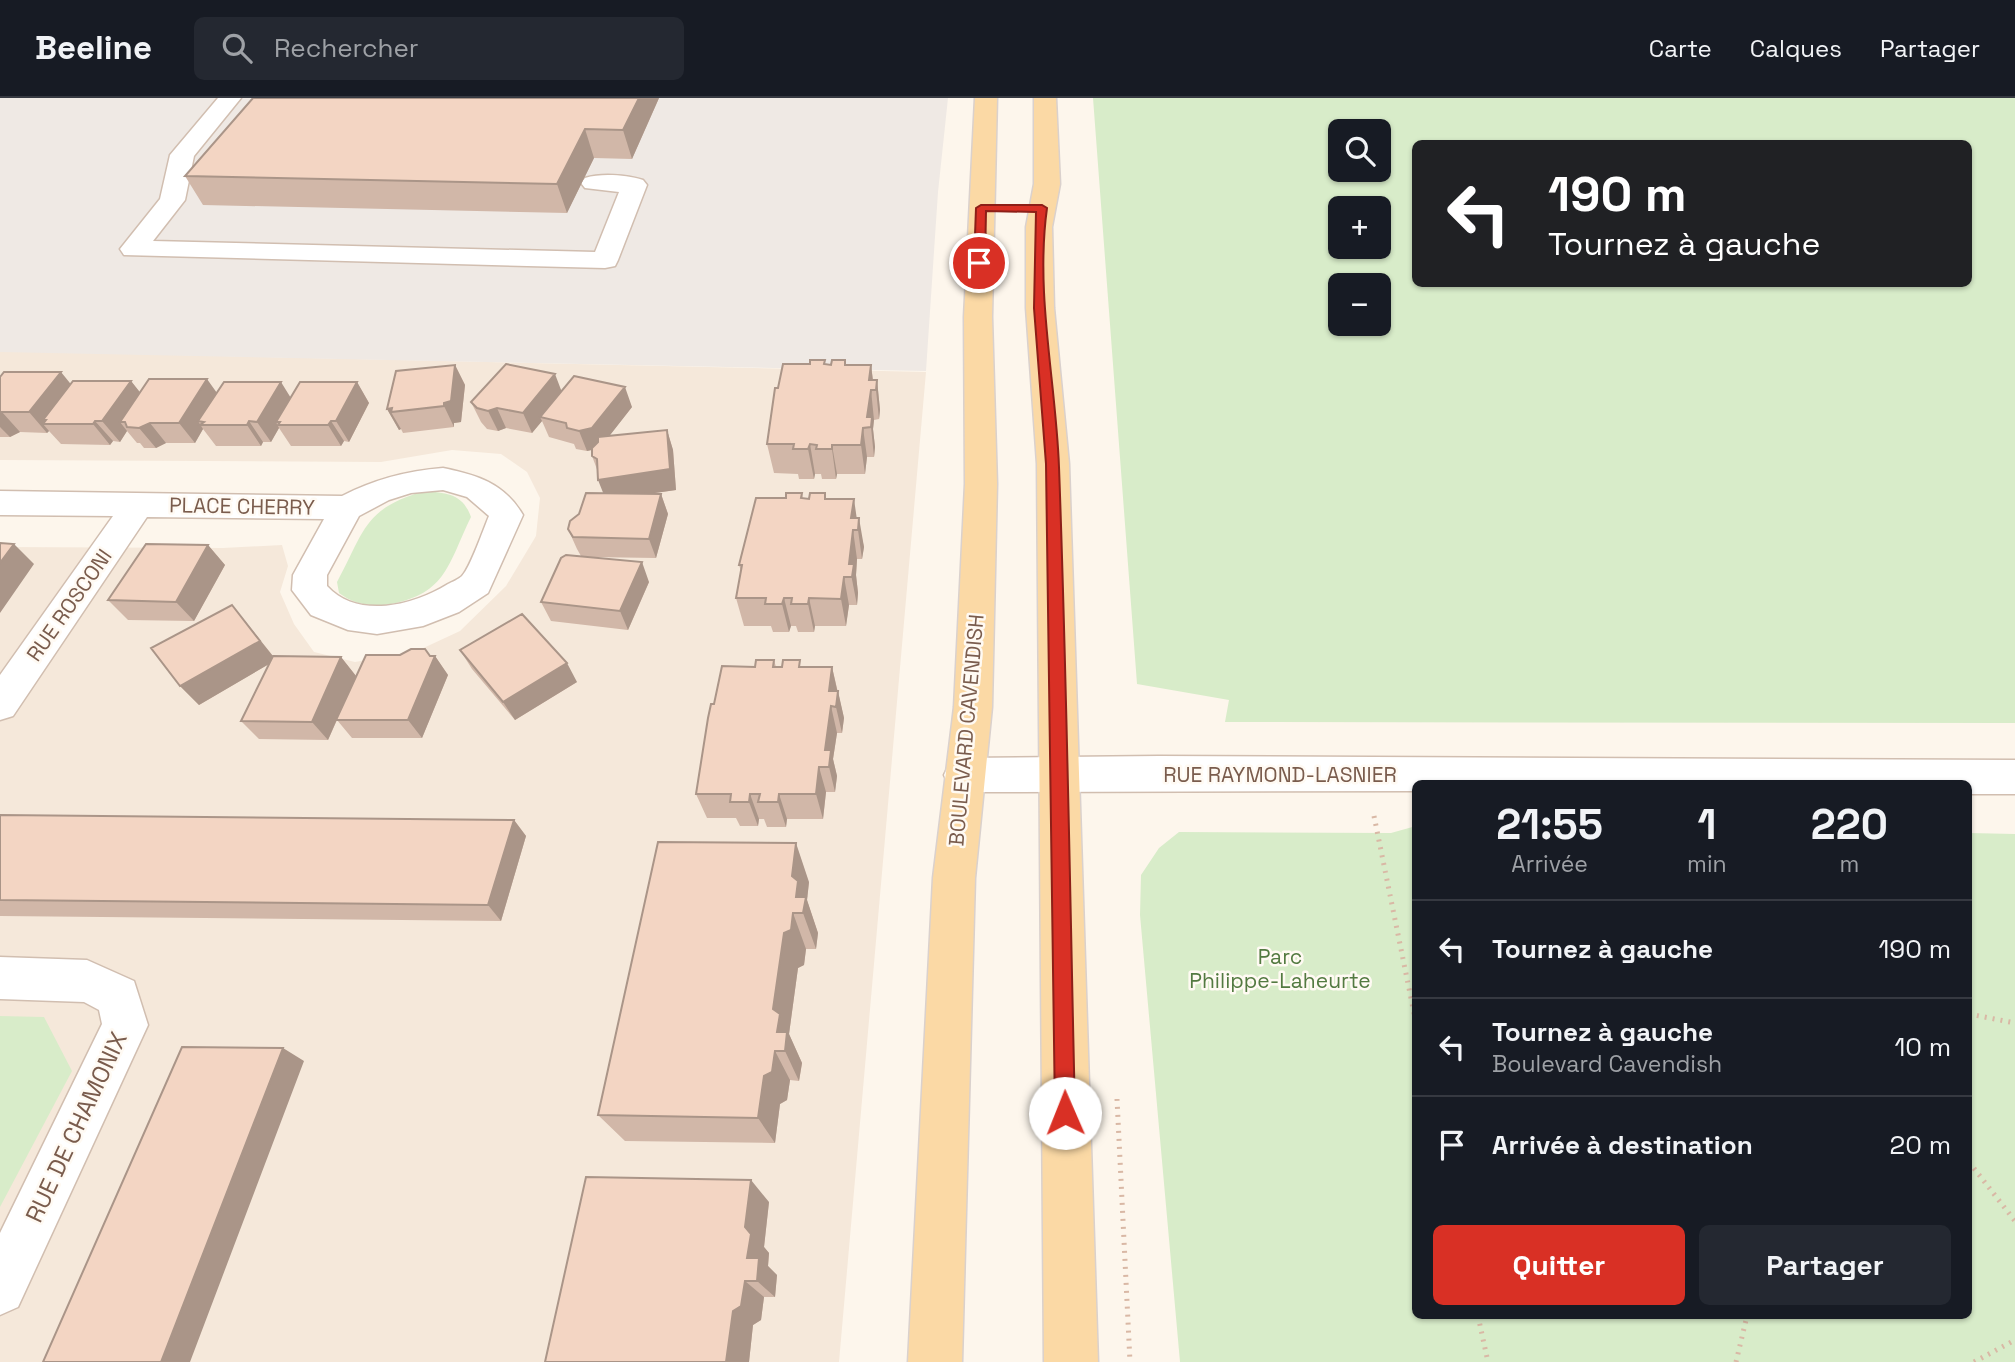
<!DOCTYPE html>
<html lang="fr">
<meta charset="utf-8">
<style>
:root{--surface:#171b24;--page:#242831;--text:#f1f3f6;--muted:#9ea1a6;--line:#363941;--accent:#d93025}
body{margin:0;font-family:"Space Grotesk",sans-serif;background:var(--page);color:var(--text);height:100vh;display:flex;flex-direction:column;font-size:26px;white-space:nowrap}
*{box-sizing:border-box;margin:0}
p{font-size:23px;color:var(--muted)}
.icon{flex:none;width:38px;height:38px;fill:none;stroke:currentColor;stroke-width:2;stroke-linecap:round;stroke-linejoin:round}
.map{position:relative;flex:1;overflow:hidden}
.panel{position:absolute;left:1412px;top:682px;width:560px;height:539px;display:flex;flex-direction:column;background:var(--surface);border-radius:10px;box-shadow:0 2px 5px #0004}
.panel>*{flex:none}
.guide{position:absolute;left:1412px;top:42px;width:560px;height:147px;border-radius:10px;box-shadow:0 2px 5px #0004;background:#202124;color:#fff;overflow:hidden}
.controls{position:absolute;left:1328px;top:21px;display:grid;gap:14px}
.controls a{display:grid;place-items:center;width:63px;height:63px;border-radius:10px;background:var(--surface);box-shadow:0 2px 5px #0004;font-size:35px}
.pin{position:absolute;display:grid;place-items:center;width:60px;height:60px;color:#fff;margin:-30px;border:4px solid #fff;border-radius:50%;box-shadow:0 2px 7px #0007}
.me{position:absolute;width:77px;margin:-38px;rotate:359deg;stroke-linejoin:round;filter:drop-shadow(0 0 5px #0008)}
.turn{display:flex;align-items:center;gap:24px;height:147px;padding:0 21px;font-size:32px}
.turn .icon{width:91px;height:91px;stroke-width:2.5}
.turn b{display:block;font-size:49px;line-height:60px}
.eta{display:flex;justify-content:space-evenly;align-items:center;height:119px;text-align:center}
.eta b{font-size:42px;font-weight:700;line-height:49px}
.button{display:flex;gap:14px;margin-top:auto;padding:14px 21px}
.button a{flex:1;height:80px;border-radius:10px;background:var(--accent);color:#fff;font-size:28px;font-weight:700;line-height:80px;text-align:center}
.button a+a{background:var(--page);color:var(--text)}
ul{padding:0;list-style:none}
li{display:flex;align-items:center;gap:21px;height:98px;padding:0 21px;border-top:2px solid var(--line)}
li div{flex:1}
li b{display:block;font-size:26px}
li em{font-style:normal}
header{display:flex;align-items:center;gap:42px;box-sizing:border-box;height:98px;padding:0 35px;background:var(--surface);border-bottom:2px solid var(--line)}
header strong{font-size:33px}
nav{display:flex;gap:38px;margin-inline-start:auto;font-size:24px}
.search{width:490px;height:63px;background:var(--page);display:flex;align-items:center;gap:18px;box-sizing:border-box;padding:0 24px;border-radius:10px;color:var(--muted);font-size:26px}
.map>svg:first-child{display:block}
</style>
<header>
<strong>Beeline</strong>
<div class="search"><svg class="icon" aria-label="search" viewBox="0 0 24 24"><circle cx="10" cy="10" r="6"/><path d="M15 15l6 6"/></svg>Rechercher</div>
<nav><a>Carte</a><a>Calques</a><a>Partager</a></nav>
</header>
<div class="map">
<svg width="2015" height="1264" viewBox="0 0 2015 1264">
<rect width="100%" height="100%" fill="#fdf6ec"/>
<path fill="#f5e8da" d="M0 253 926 274 839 1264H0V449L223 450 282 447 288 468 280 494 294 526 314 554 355 564 417 553 460 533 506 488 536 438 540 400 527 374 501 356 452 352 381 364 0 362Z"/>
<path fill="#efe9e4" d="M0 0H948L938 94 926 273 0 254Z"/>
<path fill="#d8ecc9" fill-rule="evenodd" d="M1093 0H2015V625L1225 624 1229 602 1137 586ZM1340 33H1379V72H1340ZM1416 46H1969V186H1416ZM1340 110H1379V149H1340ZM1379 187V226H1340V187Z
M425 393C447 395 463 396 471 419 448 466 447 495 391 506 372 509 355 507 339 495L337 484C365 432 364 410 425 393Z
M1416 728V1218H1969V735L2015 736V1264H1180L1140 817 1141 777 1159 750 1179 734 1391 735Z
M0 918 44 919 72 973 0 1109Z"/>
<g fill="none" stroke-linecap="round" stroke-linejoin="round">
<defs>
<path id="minor" d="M218 0H241L194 58 185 102 153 143 595 154 619 94 585 90 581 85 585 80C602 75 626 77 643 82L647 87 618 162 615 168 605 170 124 157 120 151 160 101 170 57Z
M443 370C477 377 504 385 523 417L488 495 459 514 423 528 377 536 348 532 311 517 292 492 293 477 324 421 147 419 13 618 0 622V577L113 418 0 417V393L342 398C375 381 406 373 443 370ZM443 392 467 399 489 418C483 432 471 468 462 478 459 481 452 484 448 486 414 507 358 522 327 488V477L359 418 389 402 411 395Z
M1159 658 2015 662V696H1969V686H1416V693L964 694 950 689 944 677 950 665 964 660Z
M0 859 87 862 134 883 148 927 18 1209 0 1217V1135L102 926 99 912 84 904 0 901Z"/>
<path id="major" d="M975 0H997L992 219 997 386 992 609 975 780 962 1264H908L933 780 954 609 965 386 964 219Z
M1034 0H1056L1060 86 1052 129 1054 210 1069 366 1098 1264H1044L1037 366 1026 210V129L1034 86Z"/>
</defs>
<use href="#minor" stroke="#d1beb0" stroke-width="3"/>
<use href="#major" stroke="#dad1cd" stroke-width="3"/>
<path stroke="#d9b8a5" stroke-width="5" stroke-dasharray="2 6" stroke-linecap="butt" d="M1374 718 1416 925
M1969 916 2015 925
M1117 1001 1130 1264
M1969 1064 2015 1123
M1478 1218 1488 1264
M1736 1264 1747 1218
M1974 1264 2015 1242"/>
<use href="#minor" fill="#fff" fill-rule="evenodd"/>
<use href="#major" fill="#fbd9a5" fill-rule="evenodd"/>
</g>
<path fill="#d1b7a8" d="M253 0H659L632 61 594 60 567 115 203 107 185 78Z
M825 262V267H871L873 282H877L880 312 879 321 874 322 873 331 875 349 874 359H867L865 376H837L836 381H822L821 376H815L814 381H799L798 376 774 375 767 346 778 290 810 266Z
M455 267 465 287 461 324 454 325V329L403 335 401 331 399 332 387 311Z
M0 279 71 286 131 283 140 295H217L291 300 357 284 369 305 349 344 344 343 341 348H291L279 330 271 344H263L261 348H216L203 331 195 345H166L156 350H144L140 345H137L127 333 120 344 113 343 110 347 61 346 49 333 47 335 20 334 10 339H0Z
M562 293 632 309 609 338 667 332 673 352 676 392 647 396H661L668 416 656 460 590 459 649 484 628 532 551 523 541 504 581 458 577 451 568 431 579 416 604 395 598 374 592 358V352L587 353 576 351 574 346 549 339 542 323 532 335 506 330 498 333 487 331 481 324 471 304Z
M802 395 803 401H826L857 420 864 449 862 461H857L856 477 858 495 857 507H849L846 528H815L814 534H798L796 528H791L789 534H773L771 528H744L736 500 741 473 739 467 786 400Z
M208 447 225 467 194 523 128 522 108 502Z
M232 507 273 558 341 559 356 578 430 558H435L448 577 422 640H352L337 622 328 642 259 641 241 623 269 566 199 607 180 588Z
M460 552 577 584 515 622 472 571Z
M774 562 776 569H832L844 620 842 635H837L833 661 837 678 835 694H826L823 721H787L786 729H767L764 721H759L758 728H740L736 720H707L696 696 755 569Z
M0 717 514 722 526 738 501 823 0 818Z
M809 784 807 802 818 835 816 851H806L804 867 798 870 789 936 802 965 799 983 790 982 787 1002 780 1006 775 1045 625 1043 598 1017Z
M769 1104 764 1149 769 1155 768 1168 777 1177 775 1199H764L761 1222 753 1227 749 1264H545Z"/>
<path fill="#aa9588" d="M639 0H659L632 61 623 32Z
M585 31 594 60 567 115 557 86Z
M455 267 465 287 461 324 454 325V329L444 308Z
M871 267 874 292H871L874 322 873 331 875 349 874 359 871 329 867 319Z
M61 274 78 295 46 322H43L47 326H43L49 333 47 335 29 314Z
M555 276 563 297 540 319 542 323 532 335 523 315Z
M207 281 222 302 204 324 198 323 203 331 195 345 179 325Z
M877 282 880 312 879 321 876 292Z
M131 283 147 303 120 324 127 333 120 344 102 323Z
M281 284 294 305 280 324H276L279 330 271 344 257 324Z
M357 284 369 305 349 344 336 323Z
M625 289 632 309 600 350 587 353 579 333Z
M392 310 391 314 401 331 399 332 387 311Z
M497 310 506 330 498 333 488 313Z
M0 314H2L20 334 10 339 0 329Z
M95 323 113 343 110 347 93 326Z
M249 323 263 344 261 348 247 327Z
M331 323 344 343 341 348 328 327Z
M150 325 166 345 156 350 139 330Z
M863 330 867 359 865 376 861 347Z
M667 332 673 352 676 392 606 402 598 382Z
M810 346 815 376 814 381 808 351Z
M832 347 837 376 836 381 832 351Z
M661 396 668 416 656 460 649 441Z
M854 401 858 429 859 420 864 449 862 461 858 432 851 420Z
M853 432 857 461 856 477 858 495 857 507 849 466Z
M14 446 34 466 0 515V465Z
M208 447 225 467 194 523 176 504Z
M642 464 649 484 628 532 620 513Z
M844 479 849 507 846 528 841 501Z
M784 500 791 528 789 534 782 506Z
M809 500 815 528 814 534 808 506Z
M232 507 276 562 199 607 180 588Z
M435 558 448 577 422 640 408 622Z
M341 559 356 578 328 642 312 624Z
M567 565 577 584 515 622 503 604Z
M832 569 838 596 829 593Z
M838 593 844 620 842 635 836 609Z
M831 608 837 635 833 661 837 678 835 694 825 652Z
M819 669 826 694 823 721 816 696Z
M750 696 759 721 758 728 749 704Z
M779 696 787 721 786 729 778 704Z
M514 722 526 738 501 823 488 807Z
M796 745 809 784 807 802 818 835 816 851 803 815 796 799 792 778Z
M793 815 806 851 804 867 798 870 789 936 802 965 799 983 785 953 777 934 773 911 784 835Z
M283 950 304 963 190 1264H161Z
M775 953 790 982 787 1002 780 1006 775 1045 758 1020 764 978Z
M751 1082 769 1104 764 1149 769 1155 768 1168 777 1177 775 1199 757 1183 747 1160 745 1129Z
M745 1183 764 1199 761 1222 753 1227 749 1264H726L733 1213Z"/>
<path fill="#f3d5c3" stroke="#aa9588" stroke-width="2" d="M253 0H639L623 32 585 31 557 86 185 78Z
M810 262H825L824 266 831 267 832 262H845V267H871L869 282H877L876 292H871L867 319H872L871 329 863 330 861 347H832V351H816L817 347 810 346 808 351H793L794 346H767L775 290H778L783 266H810Z
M506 266 555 276 523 315 497 310 488 313 477 310 471 304Z
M455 267 451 303 444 305V308L391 314 392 310 387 311 396 273Z
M4 274H61L29 314H0V279Z
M574 278 625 289 592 330 579 333 567 330 566 325 540 319Z
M149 281H207L179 325H150L139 330 127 329 125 324H120Z
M73 283H131L102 323H95L93 326H43L46 322H43Z
M224 284H281L257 324 249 323 247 327H200L204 324 198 323Z
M300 284H357L336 323H331L328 327H278L280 324H276Z
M667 332 670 371 598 382 597 361 592 358V350L598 344V339Z
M586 395 661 396 649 441 573 439 568 431 570 423 579 416Z
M786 395H802L801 400 809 401 810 395H825V401H854L851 420H859L858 432H853L849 466H854L852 479H844L841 501 809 500 808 506H791L792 500H784L782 506H765L766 500H736L742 467H739L756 400H786Z
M0 445 14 446 0 465Z
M146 446 208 447 176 504 108 502Z
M566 457 642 464 620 513 541 504 561 460Z
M232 507 260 543 180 588 151 550Z
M522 516 567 565 503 604 460 552Z
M411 551H425L430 558H435L408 622H336L366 557H400Z
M273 558 341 559 312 624 241 623Z
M756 562H774L773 569H782L783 562H800L799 569H832L829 593H838L836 609 831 608 825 652H831L829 669H819L816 696H779L778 704H758L760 696H750L749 704H730L731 696H696L708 620 711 606H714L722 568 755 569Z
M0 717 514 722 488 807 0 802Z
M658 744 796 745 792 778 798 783 796 799H806L803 815H793L791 832 784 835 773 911 780 916 777 934H787L785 953H775L772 974 764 978 758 1020 598 1017Z
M182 949 283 950 161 1264H43Z
M586 1079 751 1082 745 1129 751 1136 747 1160H759L757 1183H745L741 1208 733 1213 726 1264H545Z"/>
<path fill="#d93025" stroke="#8d1f18" stroke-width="2" d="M981 107H1042L1047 110C1035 196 1056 284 1059 369 1067 584 1070 800 1075 1015L1072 1022 1065 1025 1058 1022 1055 1015 1046 366 1034 210 1036 114 986 113 985 165 979 168 974 165 976 110Z"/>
<g text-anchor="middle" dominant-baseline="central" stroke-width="5" stroke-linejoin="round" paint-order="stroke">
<g font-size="21" fill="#7a5c4d" stroke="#fffaf3">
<text transform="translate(242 408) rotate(1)">PLACE CHERRY</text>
<text transform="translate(69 507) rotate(-55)">RUE ROSCONI</text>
<text transform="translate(966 632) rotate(-85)">BOULEVARD CAVENDISH</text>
<text x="1280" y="676">RUE RAYMOND-LASNIER</text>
</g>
<g font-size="21" fill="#537a41" stroke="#fffaf3">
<text x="1280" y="858">Parc<tspan x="1280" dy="24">Philippe-Laheurte</tspan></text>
</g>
<g font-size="24" fill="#7a5c4d" stroke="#fffaf3">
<text transform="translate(76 1029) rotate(-65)">RUE DE CHAMONIX</text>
</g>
</g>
</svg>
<div class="controls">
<a><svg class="icon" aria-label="search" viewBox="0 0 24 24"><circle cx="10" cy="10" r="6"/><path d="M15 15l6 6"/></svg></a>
<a>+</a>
<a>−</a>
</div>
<div class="pin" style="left:979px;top:165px;background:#d93025"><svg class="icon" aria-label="arrive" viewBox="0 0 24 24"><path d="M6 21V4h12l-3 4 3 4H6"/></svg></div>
<svg class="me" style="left:1065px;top:1015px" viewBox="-20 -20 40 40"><circle r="19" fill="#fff"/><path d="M0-13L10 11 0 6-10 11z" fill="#d93025"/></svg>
<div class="guide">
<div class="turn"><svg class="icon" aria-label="left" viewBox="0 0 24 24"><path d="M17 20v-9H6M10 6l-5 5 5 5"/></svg><div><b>190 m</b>Tournez à gauche</div></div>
</div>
<section class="panel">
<div class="eta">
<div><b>21:55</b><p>Arrivée</p></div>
<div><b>1</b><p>min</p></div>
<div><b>220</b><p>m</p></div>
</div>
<ul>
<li><svg class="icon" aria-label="left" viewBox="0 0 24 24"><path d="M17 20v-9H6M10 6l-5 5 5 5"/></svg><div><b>Tournez à gauche</b></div><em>190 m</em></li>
<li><svg class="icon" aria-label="left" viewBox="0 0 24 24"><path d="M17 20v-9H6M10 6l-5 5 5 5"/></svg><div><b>Tournez à gauche</b><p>Boulevard Cavendish</p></div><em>10 m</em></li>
<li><svg class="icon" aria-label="arrive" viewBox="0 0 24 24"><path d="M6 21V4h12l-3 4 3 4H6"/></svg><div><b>Arrivée à destination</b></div><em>20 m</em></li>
</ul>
<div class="button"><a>Quitter</a><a>Partager</a></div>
</section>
</div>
